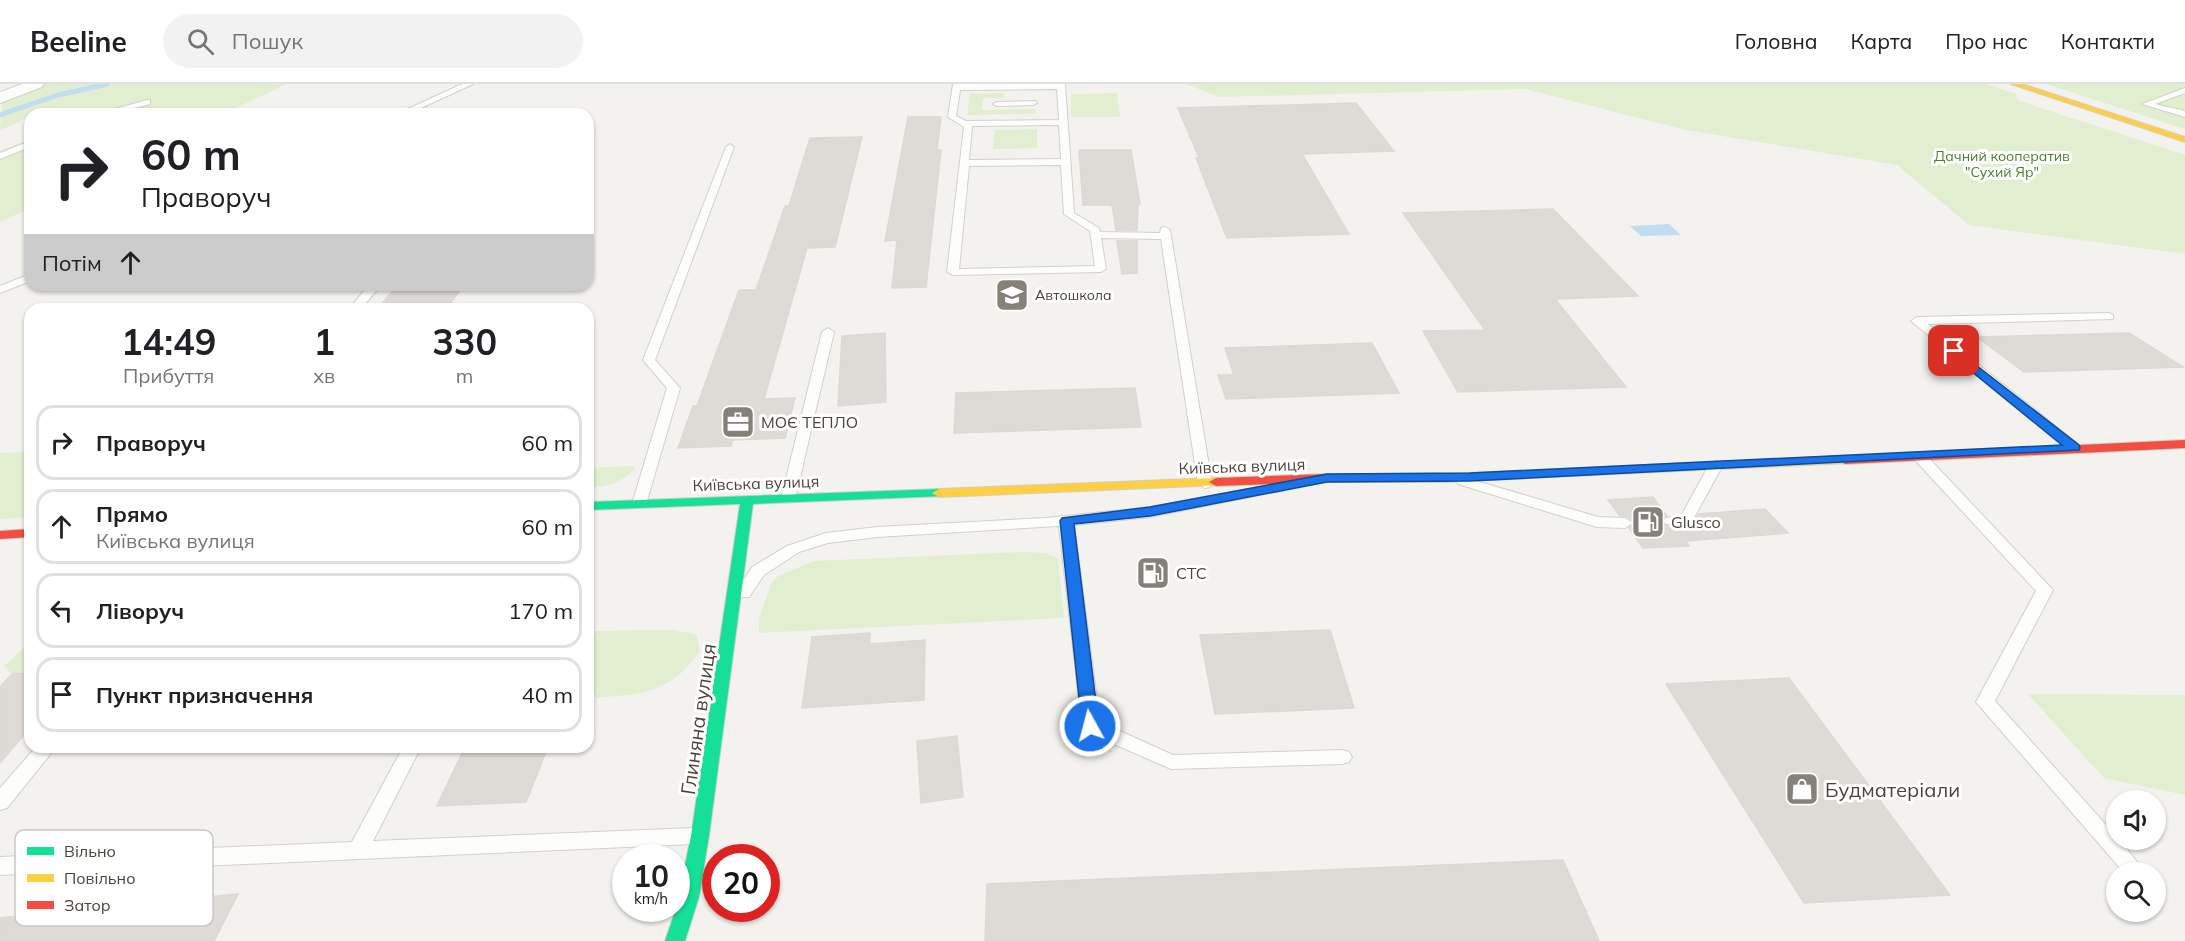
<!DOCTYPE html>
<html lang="uk">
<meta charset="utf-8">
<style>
:root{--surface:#fff;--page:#f2f2f2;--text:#202124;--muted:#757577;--line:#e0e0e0}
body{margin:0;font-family:Mulish,sans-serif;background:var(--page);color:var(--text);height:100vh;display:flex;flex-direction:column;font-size:22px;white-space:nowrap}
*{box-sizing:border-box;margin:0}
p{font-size:20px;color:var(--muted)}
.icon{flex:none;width:33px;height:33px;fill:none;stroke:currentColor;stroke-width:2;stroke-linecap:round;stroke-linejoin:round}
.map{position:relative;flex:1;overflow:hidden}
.details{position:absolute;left:24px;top:219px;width:570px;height:450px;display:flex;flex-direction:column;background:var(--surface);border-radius:18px;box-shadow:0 2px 4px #0004}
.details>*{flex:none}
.guide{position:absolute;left:24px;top:24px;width:570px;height:183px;border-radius:18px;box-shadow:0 2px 4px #0004;background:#fff;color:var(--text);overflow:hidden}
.controls{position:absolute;left:2106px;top:706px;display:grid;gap:12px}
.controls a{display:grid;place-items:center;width:60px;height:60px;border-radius:50%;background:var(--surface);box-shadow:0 2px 4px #0004;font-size:30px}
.speed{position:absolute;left:612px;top:760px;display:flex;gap:12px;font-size:30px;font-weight:700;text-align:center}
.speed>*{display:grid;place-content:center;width:78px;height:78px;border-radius:50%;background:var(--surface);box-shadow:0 2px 4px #0004;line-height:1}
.speed small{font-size:15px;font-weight:400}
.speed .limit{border:9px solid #d22;background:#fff;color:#111}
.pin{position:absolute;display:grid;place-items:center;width:51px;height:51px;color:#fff;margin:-26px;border-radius:12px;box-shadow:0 3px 9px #0006}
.me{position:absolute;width:66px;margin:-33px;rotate:353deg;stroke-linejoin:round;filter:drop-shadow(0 0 4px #0008)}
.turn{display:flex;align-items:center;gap:21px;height:126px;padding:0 18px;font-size:27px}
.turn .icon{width:78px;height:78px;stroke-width:2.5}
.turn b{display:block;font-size:42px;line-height:51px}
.then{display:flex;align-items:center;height:57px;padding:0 18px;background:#0003;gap:12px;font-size:22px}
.eta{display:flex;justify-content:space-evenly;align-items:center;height:102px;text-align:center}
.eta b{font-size:36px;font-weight:700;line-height:42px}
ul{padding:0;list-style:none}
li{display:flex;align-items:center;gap:18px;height:75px;margin:0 12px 9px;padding:0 6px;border:3px solid var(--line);border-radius:18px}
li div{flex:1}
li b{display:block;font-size:22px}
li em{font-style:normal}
header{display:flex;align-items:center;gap:36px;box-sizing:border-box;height:84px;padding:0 30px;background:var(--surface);border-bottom:2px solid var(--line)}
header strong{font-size:28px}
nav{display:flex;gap:33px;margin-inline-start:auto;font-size:21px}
.search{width:420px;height:54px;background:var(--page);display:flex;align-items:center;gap:15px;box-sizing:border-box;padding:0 21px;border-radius:33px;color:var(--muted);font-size:22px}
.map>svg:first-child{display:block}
</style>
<header>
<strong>Beeline</strong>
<div class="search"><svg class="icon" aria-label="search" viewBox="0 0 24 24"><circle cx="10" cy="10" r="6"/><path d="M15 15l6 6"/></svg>Пошук</div>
<nav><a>Головна</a><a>Карта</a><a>Про нас</a><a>Контакти</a></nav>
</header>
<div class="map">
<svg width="2185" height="857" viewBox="0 0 2185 857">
<rect width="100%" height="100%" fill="#f4f2ee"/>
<path fill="#e1eecf" d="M26 0H286L224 30H90L92 29 38 25 19 38 0 46 2 23 0 9Z
M1186 0H1986L2016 10 2017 16 2185 71V170L1969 141 1897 81 1686 46 1525 5 1219 13Z
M2046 0H2185V45Z
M1004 9 1003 14H983L982 26 1035 25V30L967 31 970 10Z
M1117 9 1120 33H1071V10Z
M1037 45V64L993 65 995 46Z
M30 55V124L0 138V67Z
M30 368V433L0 435V369Z
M633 382 635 385C623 398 606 403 588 404V384Z
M1023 468 1045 469 1058 474 1064 534 759 549V535L771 500 778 492 814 477Z
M672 546 696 550 700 567C670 611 637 611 588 614V547Z
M30 558V589L12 590 4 582Z
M2028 610 2185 611V711L2104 694Z"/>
<path fill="#c0ddf1" d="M1669 140 1681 151 1641 152 1630 142Z"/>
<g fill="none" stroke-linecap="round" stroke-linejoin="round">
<path stroke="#c0ddf1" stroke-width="5" d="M0 31 58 11 107 0"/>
</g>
<path fill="#dedbd6" stroke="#dcd9d4" stroke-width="1.5" d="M1356 19 1394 67 1302 70 1349 150 1227 154 1196 74H1199L1178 24Z
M908 33H941L937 66H941L926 203 892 204 897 156 885 157Z
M862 53 835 163 807 164 764 315 795 314 785 354 733 356 731 362 678 364 693 322H697L739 206H756L785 122H789L810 54Z
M1079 66H1131L1140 120H1138L1137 146H1116L1112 121H1083Z
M1553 125 1638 212 1555 215 1626 303 1458 308 1423 247 1485 246 1403 129Z
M1117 157H1137V189L1122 190Z
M398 201H464L446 225H377Z
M885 249 886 318 838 322 842 252Z
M2129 249 2183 283 2024 288 1977 253Z
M1372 259 1399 309 1226 315 1218 291H1234L1225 264Z
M1135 304 1141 343 954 349 956 309Z
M1653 413 1667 432 1661 437 1666 442 1691 441 1699 430 1765 425 1788 449 1686 457 1689 462 1643 464 1629 444 1635 438 1626 432H1620L1608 416Z
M1330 546 1354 624 1215 630 1200 551Z
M870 549V560L925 556 924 616 802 624 812 553Z
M30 589V644L0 679V603L12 590Z
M1789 594 1950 811 1804 819 1666 600Z
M957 652 963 713 921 719 917 657Z
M465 663H548L526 718 437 722Z
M1563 776 1599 857H985L987 800Z
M238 810 214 857H0V834Z"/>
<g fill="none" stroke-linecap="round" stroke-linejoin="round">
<defs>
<path id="lane" d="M462 0H473L408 30H397Z
M953 0H1065L1074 129 1099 144 1100 148 1160 149 1161 144 1165 143 1170 146 1212 400 1210 403 1205 404 1198 400 1161 155 1101 154 1106 185 1101 188 953 191 947 188 964 43 948 33ZM1057 5 1059 36 966 37 956 32 960 6ZM1059 41 1061 75 969 76 972 42ZM1061 81 1064 130 1090 147 1095 182 959 185 969 82Z
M2185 4V9L2155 20 2185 27V33L2142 20Z
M147 16H150V20L111 30H97Z
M1036 17 1037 19 1033 21 997 22 993 20 997 18Z
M30 57V63L0 75V69Z
M730 60 734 63 655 276 680 304 646 420 644 423H634L632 420 667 304 643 276 726 63Z
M30 190V197L0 209V202Z
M369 201H381L361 225H349Z
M2109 229 2113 231V235L1928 240 2079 361 2081 364 2074 368 2069 367 1911 237 1917 233Z
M828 244 834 248 795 415 788 419 781 415 822 248Z
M1919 368 1924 369 2053 506 1995 617 2116 752V756H2120L2137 778 2134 784 2127 787 2120 784 1976 618 2036 507 1914 375 1912 372 1914 369Z
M1716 377 1723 381 1691 439 1666 440 1663 437 1666 434 1681 432 1709 381Z
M1463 393 1598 433 1625 434 1633 439 1625 444 1597 443 1458 400 1456 397Z
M1280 399 1287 403 1285 406 1150 433 1074 441 1100 638 1173 671 1342 666 1349 668 1352 673 1349 678 1342 680 1171 685 1084 647 1082 642 1059 442 877 453 828 459 799 468 764 491 749 513H737L735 509 752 483 787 462 826 449 877 443 1046 434 1150 423Z
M36 663H56L7 724 0 726V704Z
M403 663H421L373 757 694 744 701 746 704 752 701 758 694 760 0 791V773L352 758Z"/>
<path id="street" d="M22 0H44L42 3 0 19V8Z"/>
<path id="fast" d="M939 405 946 409 944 412 753 420 709 752 699 813 685 857H665L676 825 691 752 740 420 588 426V418Z"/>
<path id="slow" d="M2011 0H2022L2185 53V58Z
M1845 372 1851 376 1849 379 1447 398 1441 394 1447 390Z
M1216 394 1221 395 1223 398 1221 401 939 413 932 409 939 405Z"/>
<path id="jam" d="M2185 356V364L1845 380 1839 376 1845 372Z
M1327 390H1447L1453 394 1447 398H1327L1216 402 1209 398 1216 394Z
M30 445V453L0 455V447Z"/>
</defs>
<use href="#lane" stroke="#d2d0cb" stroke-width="2"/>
<use href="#street" stroke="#d2d0cb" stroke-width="2"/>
<use href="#fast" stroke="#d3cfc5" stroke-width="2"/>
<use href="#slow" stroke="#d3cfc5" stroke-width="2"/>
<use href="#jam" stroke="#d3cfc5" stroke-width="2"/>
<use href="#lane" fill="#fdfdfc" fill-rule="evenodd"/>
<use href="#street" fill="#fdfdfc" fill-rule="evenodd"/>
<use href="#fast" fill="#16e098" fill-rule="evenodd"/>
<use href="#slow" fill="#ffcf43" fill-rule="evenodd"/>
<use href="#jam" fill="#f24e42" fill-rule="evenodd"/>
</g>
<path fill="#1a73e8" stroke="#114b97" stroke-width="1.5" d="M1954 264 2079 361 2080 364 2079 366 1470 397 1327 398 1150 432 1074 440 1099 642 1096 647 1090 649 1085 647 1082 642 1060 437 1062 434 1150 423 1327 390 1470 389 2062 361 1950 270V265Z"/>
<defs>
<symbol id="school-square" viewBox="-11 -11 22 22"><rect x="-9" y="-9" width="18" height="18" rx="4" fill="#868178" stroke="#fff"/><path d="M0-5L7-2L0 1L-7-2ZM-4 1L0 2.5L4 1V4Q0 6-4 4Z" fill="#fff"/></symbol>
<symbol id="office-square" viewBox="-11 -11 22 22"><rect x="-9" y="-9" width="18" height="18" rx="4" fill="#868178" stroke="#fff"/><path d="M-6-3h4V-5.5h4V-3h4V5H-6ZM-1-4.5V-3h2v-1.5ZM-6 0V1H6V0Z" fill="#fff"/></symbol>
<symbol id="fuel-square" viewBox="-11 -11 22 22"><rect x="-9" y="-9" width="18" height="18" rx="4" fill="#868178" stroke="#fff"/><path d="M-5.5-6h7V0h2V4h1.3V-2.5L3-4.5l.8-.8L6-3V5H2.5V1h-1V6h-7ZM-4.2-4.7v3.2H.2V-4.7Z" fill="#fff"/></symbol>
<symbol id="shop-square" viewBox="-11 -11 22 22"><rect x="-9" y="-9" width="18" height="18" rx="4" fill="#868178" stroke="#fff"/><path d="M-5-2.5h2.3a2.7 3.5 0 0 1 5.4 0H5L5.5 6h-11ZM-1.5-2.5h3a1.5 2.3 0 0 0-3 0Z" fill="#fff"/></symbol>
</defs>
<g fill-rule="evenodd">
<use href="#school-square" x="993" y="192" width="38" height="38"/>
<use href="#office-square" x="719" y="319" width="38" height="38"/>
<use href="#fuel-square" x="1629" y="419" width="38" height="38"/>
<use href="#fuel-square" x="1134" y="470" width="38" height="38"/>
<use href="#shop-square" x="1783" y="686" width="38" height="38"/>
</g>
<g text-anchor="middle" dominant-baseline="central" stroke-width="6" stroke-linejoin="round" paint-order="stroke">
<g font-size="14" fill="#4a7f2a" stroke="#fff">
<text x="2002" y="72">Дачний кооператив<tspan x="2002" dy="16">"Сухий Яр"</tspan></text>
</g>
<g font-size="14" fill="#4b4439" stroke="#fff" text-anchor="start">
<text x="1035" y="211">Автошкола</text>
</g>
<g font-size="16" fill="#4b4439" stroke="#fff" text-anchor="start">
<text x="761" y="338">МОЄ ТЕПЛО</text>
<text x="1671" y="438">Glusco</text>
<text x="1176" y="489">СТС</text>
</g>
<g font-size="16" fill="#4b4439" stroke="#fff">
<text transform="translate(1242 382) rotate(-2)">Київська вулиця</text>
<text transform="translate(756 399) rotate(-2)">Київська вулиця</text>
</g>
<g font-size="20" fill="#4b4439" stroke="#fff">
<text transform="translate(698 635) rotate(-82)">Глиняна вулиця</text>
</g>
<g font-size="20" fill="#4b4439" stroke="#fff" text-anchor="start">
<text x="1825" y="705">Будматеріали</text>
</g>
</g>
<rect x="15" y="746" width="198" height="96" rx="9" fill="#fff" stroke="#c9c7c4" stroke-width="1.5"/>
<rect x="27" y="763" width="27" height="8" fill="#16e098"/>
<rect x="27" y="790" width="27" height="8" fill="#ffcf43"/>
<rect x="27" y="817" width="27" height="8" fill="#f24e42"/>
<g font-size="16" fill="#4b4439">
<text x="64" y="773">Вільно</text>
<text x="64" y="800">Повільно</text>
<text x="64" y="827">Затор</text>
</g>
</svg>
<div class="controls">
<a><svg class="icon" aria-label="sound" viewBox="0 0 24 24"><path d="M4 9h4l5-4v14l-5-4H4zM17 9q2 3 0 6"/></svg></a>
<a><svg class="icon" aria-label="search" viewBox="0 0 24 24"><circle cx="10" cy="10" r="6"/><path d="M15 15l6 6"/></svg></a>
</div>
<div class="speed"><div>10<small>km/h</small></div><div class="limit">20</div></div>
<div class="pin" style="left:1954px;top:267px;background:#d93025"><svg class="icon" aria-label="arrive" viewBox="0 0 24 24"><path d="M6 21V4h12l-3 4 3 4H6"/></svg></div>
<svg class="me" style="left:1090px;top:642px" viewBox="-20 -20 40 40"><circle r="17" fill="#1a73e8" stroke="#fff" stroke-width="3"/><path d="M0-11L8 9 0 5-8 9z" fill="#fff"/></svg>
<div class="guide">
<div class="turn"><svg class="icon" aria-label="right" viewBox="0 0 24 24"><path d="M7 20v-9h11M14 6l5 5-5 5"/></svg><div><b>60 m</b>Праворуч</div></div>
<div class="then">Потім<svg class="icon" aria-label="ahead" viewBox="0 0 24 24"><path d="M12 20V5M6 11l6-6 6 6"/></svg></div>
</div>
<section class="details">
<div class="eta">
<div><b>14:49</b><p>Прибуття</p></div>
<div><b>1</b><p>хв</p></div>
<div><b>330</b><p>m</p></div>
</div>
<ul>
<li><svg class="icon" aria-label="right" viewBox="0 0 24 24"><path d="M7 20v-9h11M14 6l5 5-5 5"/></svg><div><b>Праворуч</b></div><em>60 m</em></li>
<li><svg class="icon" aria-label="ahead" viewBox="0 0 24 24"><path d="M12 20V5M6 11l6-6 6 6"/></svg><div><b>Прямо</b><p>Київська вулиця</p></div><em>60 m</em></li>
<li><svg class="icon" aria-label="left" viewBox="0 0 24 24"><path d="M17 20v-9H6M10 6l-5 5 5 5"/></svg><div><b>Ліворуч</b></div><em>170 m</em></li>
<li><svg class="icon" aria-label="arrive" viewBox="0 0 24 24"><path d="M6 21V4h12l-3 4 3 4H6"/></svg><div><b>Пункт призначення</b></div><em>40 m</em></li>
</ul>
</section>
</div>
